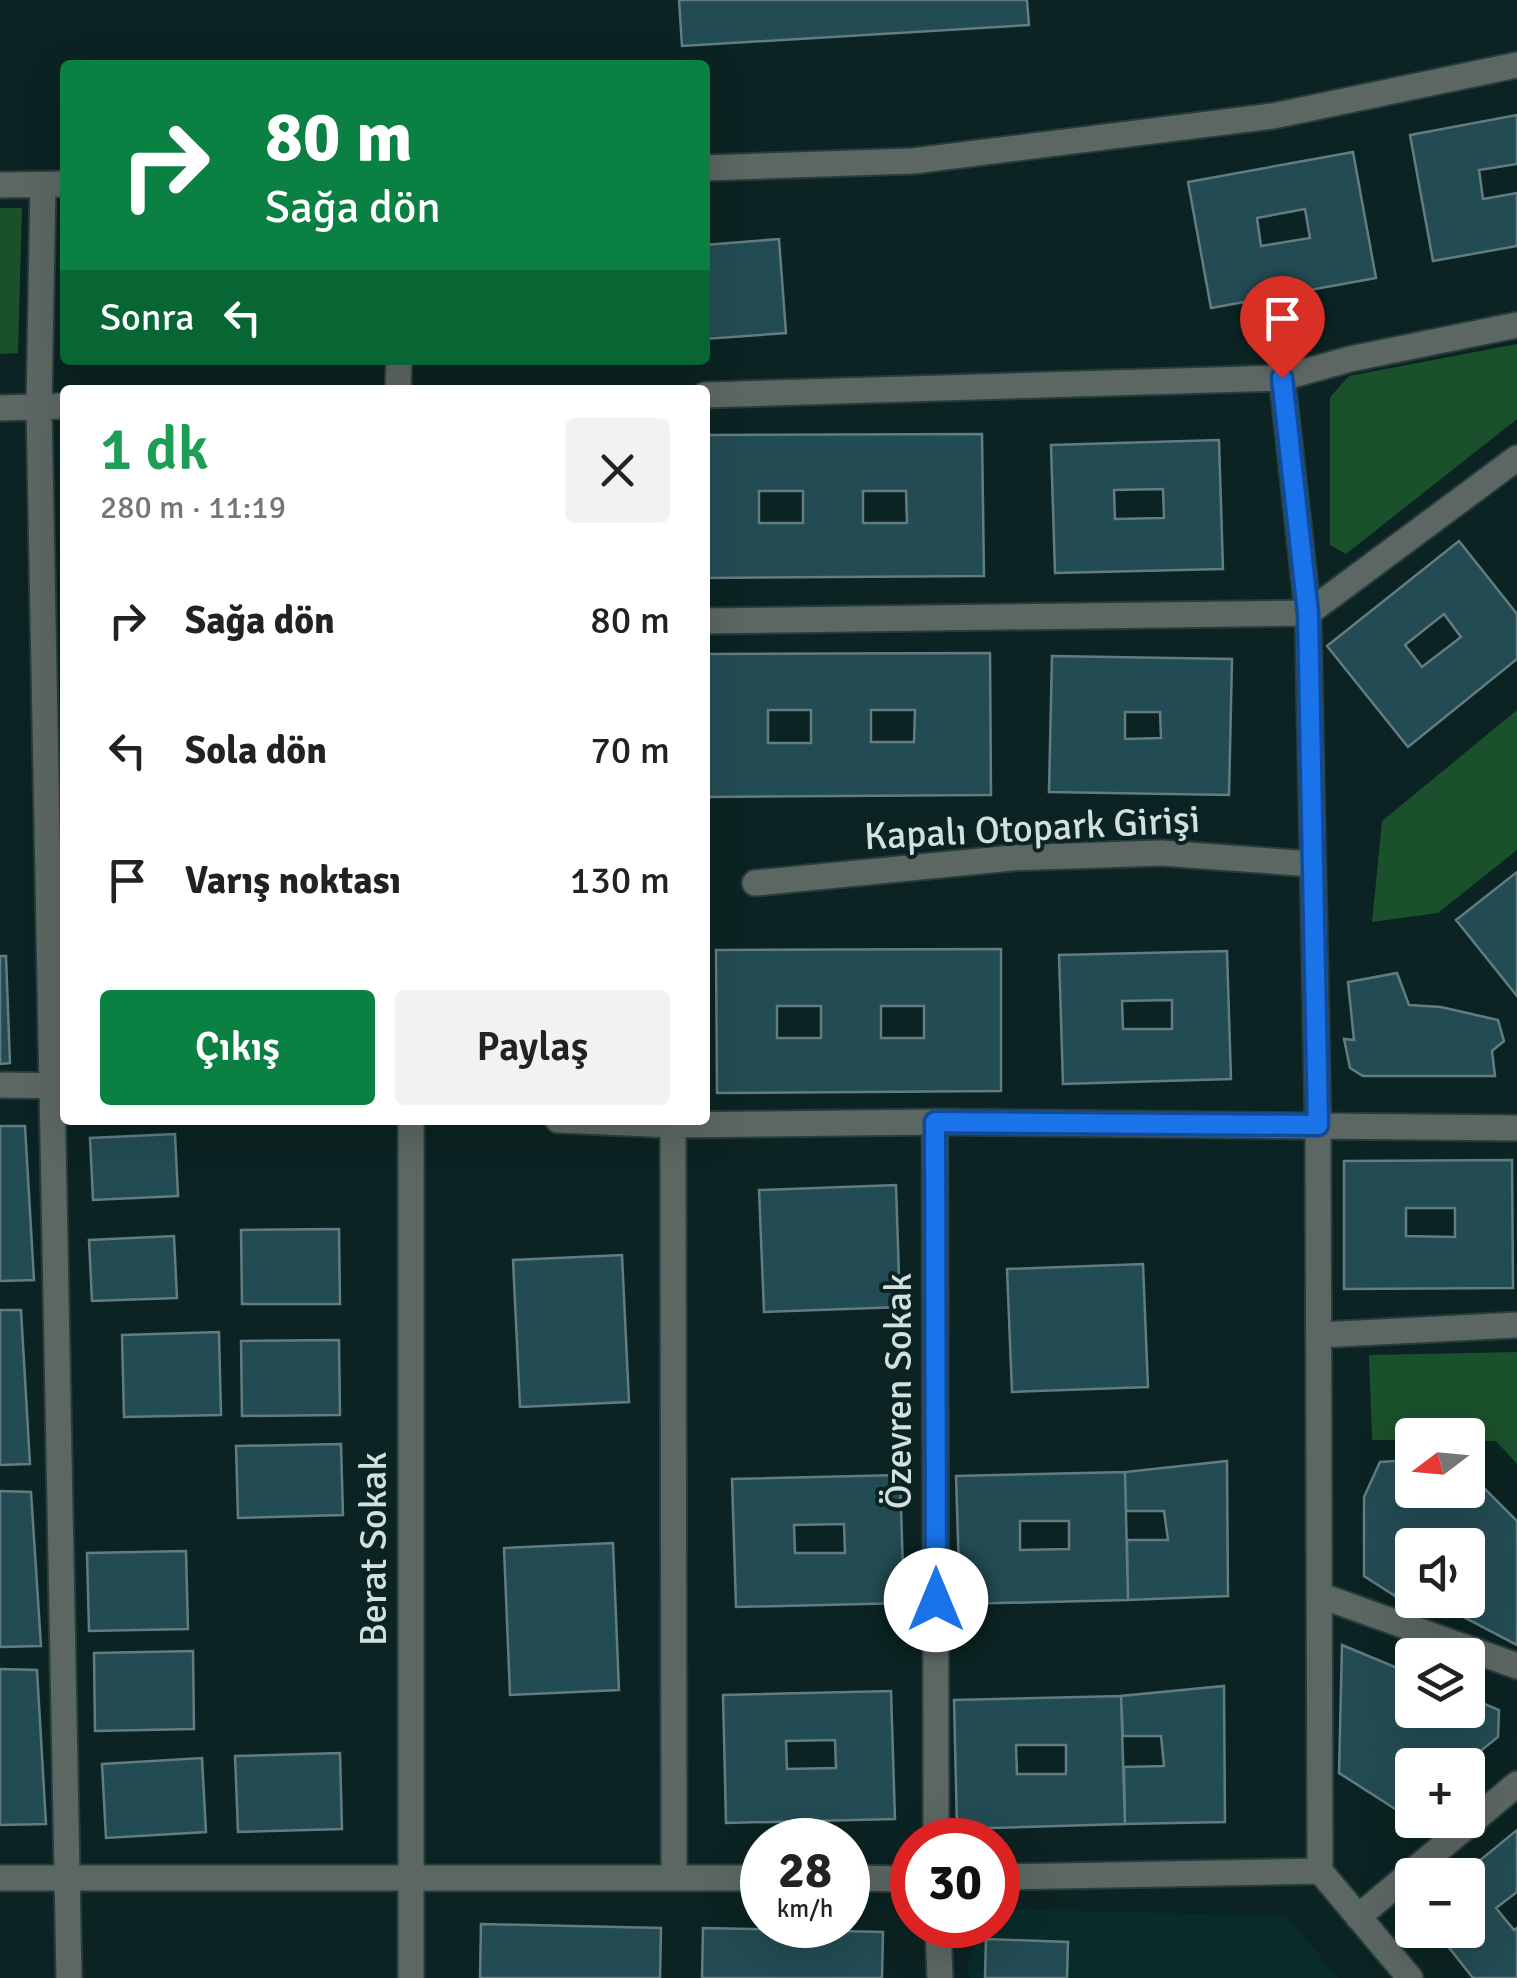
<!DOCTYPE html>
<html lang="tr">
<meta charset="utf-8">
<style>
:root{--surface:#fff;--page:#f2f2f2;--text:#222;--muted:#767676;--accent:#0b8043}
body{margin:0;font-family:Signika,sans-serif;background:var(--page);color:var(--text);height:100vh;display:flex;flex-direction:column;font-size:38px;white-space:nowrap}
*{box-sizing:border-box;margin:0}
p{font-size:32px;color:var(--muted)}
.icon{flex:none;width:55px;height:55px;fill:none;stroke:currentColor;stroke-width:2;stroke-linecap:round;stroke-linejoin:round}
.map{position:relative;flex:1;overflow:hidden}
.drawer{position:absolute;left:60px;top:385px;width:650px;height:740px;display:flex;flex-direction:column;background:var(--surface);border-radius:10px;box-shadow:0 10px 40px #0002}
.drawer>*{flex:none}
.guide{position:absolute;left:60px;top:60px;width:650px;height:305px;border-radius:10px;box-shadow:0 10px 40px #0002;background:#0b8043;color:#fff;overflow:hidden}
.needle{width:65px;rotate:254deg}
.fabs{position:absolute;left:1395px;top:1418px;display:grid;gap:20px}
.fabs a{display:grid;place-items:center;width:90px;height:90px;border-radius:10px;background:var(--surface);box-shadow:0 10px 40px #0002;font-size:50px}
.speed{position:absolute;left:740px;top:1818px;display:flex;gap:20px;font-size:50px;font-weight:700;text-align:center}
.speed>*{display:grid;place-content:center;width:130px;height:130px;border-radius:50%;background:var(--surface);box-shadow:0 10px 40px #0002;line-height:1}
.speed small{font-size:25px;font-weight:400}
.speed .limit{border:15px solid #d22;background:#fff;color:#111}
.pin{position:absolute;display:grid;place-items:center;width:85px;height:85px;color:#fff;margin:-102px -42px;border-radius:50% 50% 50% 0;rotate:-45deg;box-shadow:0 0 10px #0007}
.pin .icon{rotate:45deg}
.me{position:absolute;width:110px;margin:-55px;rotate:0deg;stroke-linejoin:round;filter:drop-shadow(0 0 8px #0008)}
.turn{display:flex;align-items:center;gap:35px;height:210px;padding:0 40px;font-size:45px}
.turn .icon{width:130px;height:130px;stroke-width:2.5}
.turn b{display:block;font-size:70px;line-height:85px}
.then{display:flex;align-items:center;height:95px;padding:0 40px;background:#0003;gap:20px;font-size:38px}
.round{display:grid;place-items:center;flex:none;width:105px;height:105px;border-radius:10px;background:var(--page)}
.summary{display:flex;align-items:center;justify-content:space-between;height:170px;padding:0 40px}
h1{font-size:60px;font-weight:600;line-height:75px;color:#1e9e55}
.button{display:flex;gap:20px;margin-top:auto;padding:20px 40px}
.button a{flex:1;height:115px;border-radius:10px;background:var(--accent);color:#fff;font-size:40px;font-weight:600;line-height:115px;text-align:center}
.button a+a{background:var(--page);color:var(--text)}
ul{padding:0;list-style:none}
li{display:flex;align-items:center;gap:30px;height:130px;padding:0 40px}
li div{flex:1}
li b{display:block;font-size:38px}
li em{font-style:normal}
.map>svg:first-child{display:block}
</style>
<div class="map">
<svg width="1517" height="1978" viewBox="0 0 1517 1978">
<rect width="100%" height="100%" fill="#0b2322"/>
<path fill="#072c2b" d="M1005 1909 1287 1916 1338 1978H969L968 1963 981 1925H998V1914Z"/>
<path fill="#1a502b" d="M0 208H22L18 353 0 354Z
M1517 344V419L1346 554 1330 545V397L1349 376Z
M1517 710V850L1438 913 1372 922 1382 821Z
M1517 1352V1464L1496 1441H1468V1435H1412V1440H1372L1369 1355Z"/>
<path fill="#234b53" stroke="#627c81" stroke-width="2.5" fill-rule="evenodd" d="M679 0H1027L1029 25 682 46Z
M1517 115V164L1479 170 1483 199 1517 193V246L1433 261 1410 135Z
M1353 152 1376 278 1211 308 1188 182ZM1305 209 1310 238 1261 246 1257 218Z
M779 239 786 333 705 339V245Z
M982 434 984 576 705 578V435ZM759 491H803V523H759ZM863 491H906L907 523H863Z
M1219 440 1223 569 1055 573 1051 445ZM1163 489 1164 518 1115 519 1114 490Z
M1459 541 1517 614V659L1408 747 1327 646ZM1444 614 1461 637 1422 667 1405 645Z
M990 653 991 795 707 797 706 654ZM768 710H811V743H768ZM871 710H915L914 742H871Z
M1052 656 1232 659 1229 795 1049 792ZM1125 712H1160L1161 738 1125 739Z
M1517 872V996L1456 920Z
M1001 949V1091L717 1093 716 950ZM777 1006H821V1038H777ZM881 1006H924V1038H881Z
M1227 951 1231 1079 1063 1084 1059 955ZM1172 1000V1029H1123L1122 1001Z
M0 956H6L10 1063 0 1064Z
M1397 973 1409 1005 1441 1007 1498 1020 1504 1041 1492 1051 1495 1076H1363L1350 1068 1344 1039 1354 1040 1348 982Z
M0 1126H25L34 1280 0 1281Z
M175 1134 178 1196 93 1200 90 1138Z
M1512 1160 1513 1288 1344 1289V1161ZM1406 1208H1455V1237L1406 1236Z
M896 1185 900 1307 764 1312 759 1190Z
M339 1229 340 1304H242L241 1230Z
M174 1236 177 1298 92 1301 89 1240Z
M622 1255 629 1402 520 1407 513 1260Z
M1143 1264 1148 1387 1012 1392 1007 1269Z
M0 1310H21L30 1464 0 1465Z
M219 1332 221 1415 124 1417 122 1335Z
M339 1340 340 1415 242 1416 241 1341Z
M341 1444 343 1515 238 1518 236 1446Z
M1412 1460V1490H1468V1472L1517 1521V1645L1431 1600H1468V1545H1412V1590L1398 1582 1395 1596 1364 1576V1497L1380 1462Z
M1227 1461 1228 1596 1128 1600 1127 1540H1168L1164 1511H1126L1125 1472Z
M1125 1472 1128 1600 960 1604 956 1476ZM1020 1521H1069V1549L1020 1550Z
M900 1475 904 1603 736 1607 732 1479ZM844 1524 845 1553H795L794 1525Z
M0 1491 31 1492 41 1646 0 1647Z
M613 1543 619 1690 510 1695 504 1548Z
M186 1551 188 1629 89 1631 87 1553Z
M1342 1645 1412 1674V1710H1468V1697L1499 1710 1498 1737 1463 1765H1412V1806L1403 1814 1339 1773Z
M193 1651 194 1729 95 1731 94 1653Z
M0 1669 37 1670 46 1824 0 1825Z
M1224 1686 1225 1822 1125 1824 1124 1767 1164 1766 1161 1736H1123L1121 1696Z
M891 1691 895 1819 726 1823 723 1695ZM835 1740 836 1768 787 1769 786 1741Z
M1121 1696 1125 1824 957 1829 954 1700ZM1016 1745H1066V1774H1017Z
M340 1753 342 1829 238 1832 235 1756Z
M202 1758 206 1832 106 1838 102 1764Z
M1517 1830V1892L1496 1908 1514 1930 1517 1928V1978H1473L1435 1930H1468V1875H1462Z
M481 1924 661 1928 660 1978H480Z
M703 1928 883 1932 882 1978H702Z
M986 1939 1068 1942 1067 1978H985Z"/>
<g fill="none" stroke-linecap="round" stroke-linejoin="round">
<defs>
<path id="minor" d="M705 168 913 161 1273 116 1517 65
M0 185 65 184
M43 185 39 407 69 1978
M1282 378 1308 613 1318 1125 1320 1871
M398 390 399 360
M705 395 1282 378 1350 359 1517 325
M0 408 65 406
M705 621 1308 613 1517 458
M755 883 1012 858 1161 853 1312 864
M0 1085 65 1086
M411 1120V1978
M558 1120 673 1125 935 1122 1517 1128
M935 1122 936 1840
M673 1125 674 1878
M1319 1335 1517 1325
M1319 1595 1517 1666
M998 1877 1320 1871 1410 1978
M0 1878H762
M848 1878 912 1879
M1358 1917 1517 1784
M938 1925 940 1978"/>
</defs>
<use href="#minor" stroke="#273d3c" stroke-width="29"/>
<use href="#minor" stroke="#5c6662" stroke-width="25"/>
</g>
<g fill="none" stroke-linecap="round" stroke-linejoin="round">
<defs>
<path id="route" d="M936 1600 935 1122 1318 1125 1308 613 1282 378"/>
</defs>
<use href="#route" stroke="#114b97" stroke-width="25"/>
<use href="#route" stroke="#1a73e8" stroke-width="18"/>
</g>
<g text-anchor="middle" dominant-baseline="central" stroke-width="8" stroke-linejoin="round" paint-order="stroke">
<g font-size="38" fill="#d2e0df" stroke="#0b2322">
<text transform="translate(1032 828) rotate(-3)">Kapalı Otopark Girişi</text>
<text transform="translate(898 1391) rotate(-90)">Özevren Sokak</text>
<text transform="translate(373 1549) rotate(-90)">Berat Sokak</text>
</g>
</g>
</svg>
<div class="fabs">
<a><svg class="needle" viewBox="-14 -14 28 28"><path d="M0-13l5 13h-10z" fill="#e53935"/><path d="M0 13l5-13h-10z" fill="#767676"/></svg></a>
<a><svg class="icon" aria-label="sound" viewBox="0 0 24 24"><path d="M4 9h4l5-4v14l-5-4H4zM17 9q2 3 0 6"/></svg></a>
<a><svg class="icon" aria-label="layers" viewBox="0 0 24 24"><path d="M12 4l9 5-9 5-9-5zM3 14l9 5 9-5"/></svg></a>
<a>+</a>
<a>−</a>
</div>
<div class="speed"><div>28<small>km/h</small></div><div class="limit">30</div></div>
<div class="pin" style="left:1282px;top:378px;background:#d93025"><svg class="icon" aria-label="arrive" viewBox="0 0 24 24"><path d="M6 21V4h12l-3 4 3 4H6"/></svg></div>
<svg class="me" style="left:936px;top:1600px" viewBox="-20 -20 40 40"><circle r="19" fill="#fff"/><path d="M0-13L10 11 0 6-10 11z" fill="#1a73e8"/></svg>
<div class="guide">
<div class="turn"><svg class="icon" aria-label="right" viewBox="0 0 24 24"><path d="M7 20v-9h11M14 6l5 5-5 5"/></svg><div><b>80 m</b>Sağa dön</div></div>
<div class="then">Sonra<svg class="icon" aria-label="left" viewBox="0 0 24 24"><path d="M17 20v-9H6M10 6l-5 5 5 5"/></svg></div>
</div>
<section class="drawer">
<div class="summary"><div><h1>1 dk</h1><p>280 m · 11:19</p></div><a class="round"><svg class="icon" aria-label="close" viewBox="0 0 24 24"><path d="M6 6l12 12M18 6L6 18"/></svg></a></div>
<ul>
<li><svg class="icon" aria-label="right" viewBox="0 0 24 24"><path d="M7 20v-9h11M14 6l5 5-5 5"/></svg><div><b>Sağa dön</b></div><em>80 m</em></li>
<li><svg class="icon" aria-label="left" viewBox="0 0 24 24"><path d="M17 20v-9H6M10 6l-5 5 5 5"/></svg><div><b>Sola dön</b></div><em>70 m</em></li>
<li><svg class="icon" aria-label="arrive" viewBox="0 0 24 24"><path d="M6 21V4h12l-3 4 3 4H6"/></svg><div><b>Varış noktası</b></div><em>130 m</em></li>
</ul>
<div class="button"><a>Çıkış</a><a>Paylaş</a></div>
</section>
</div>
